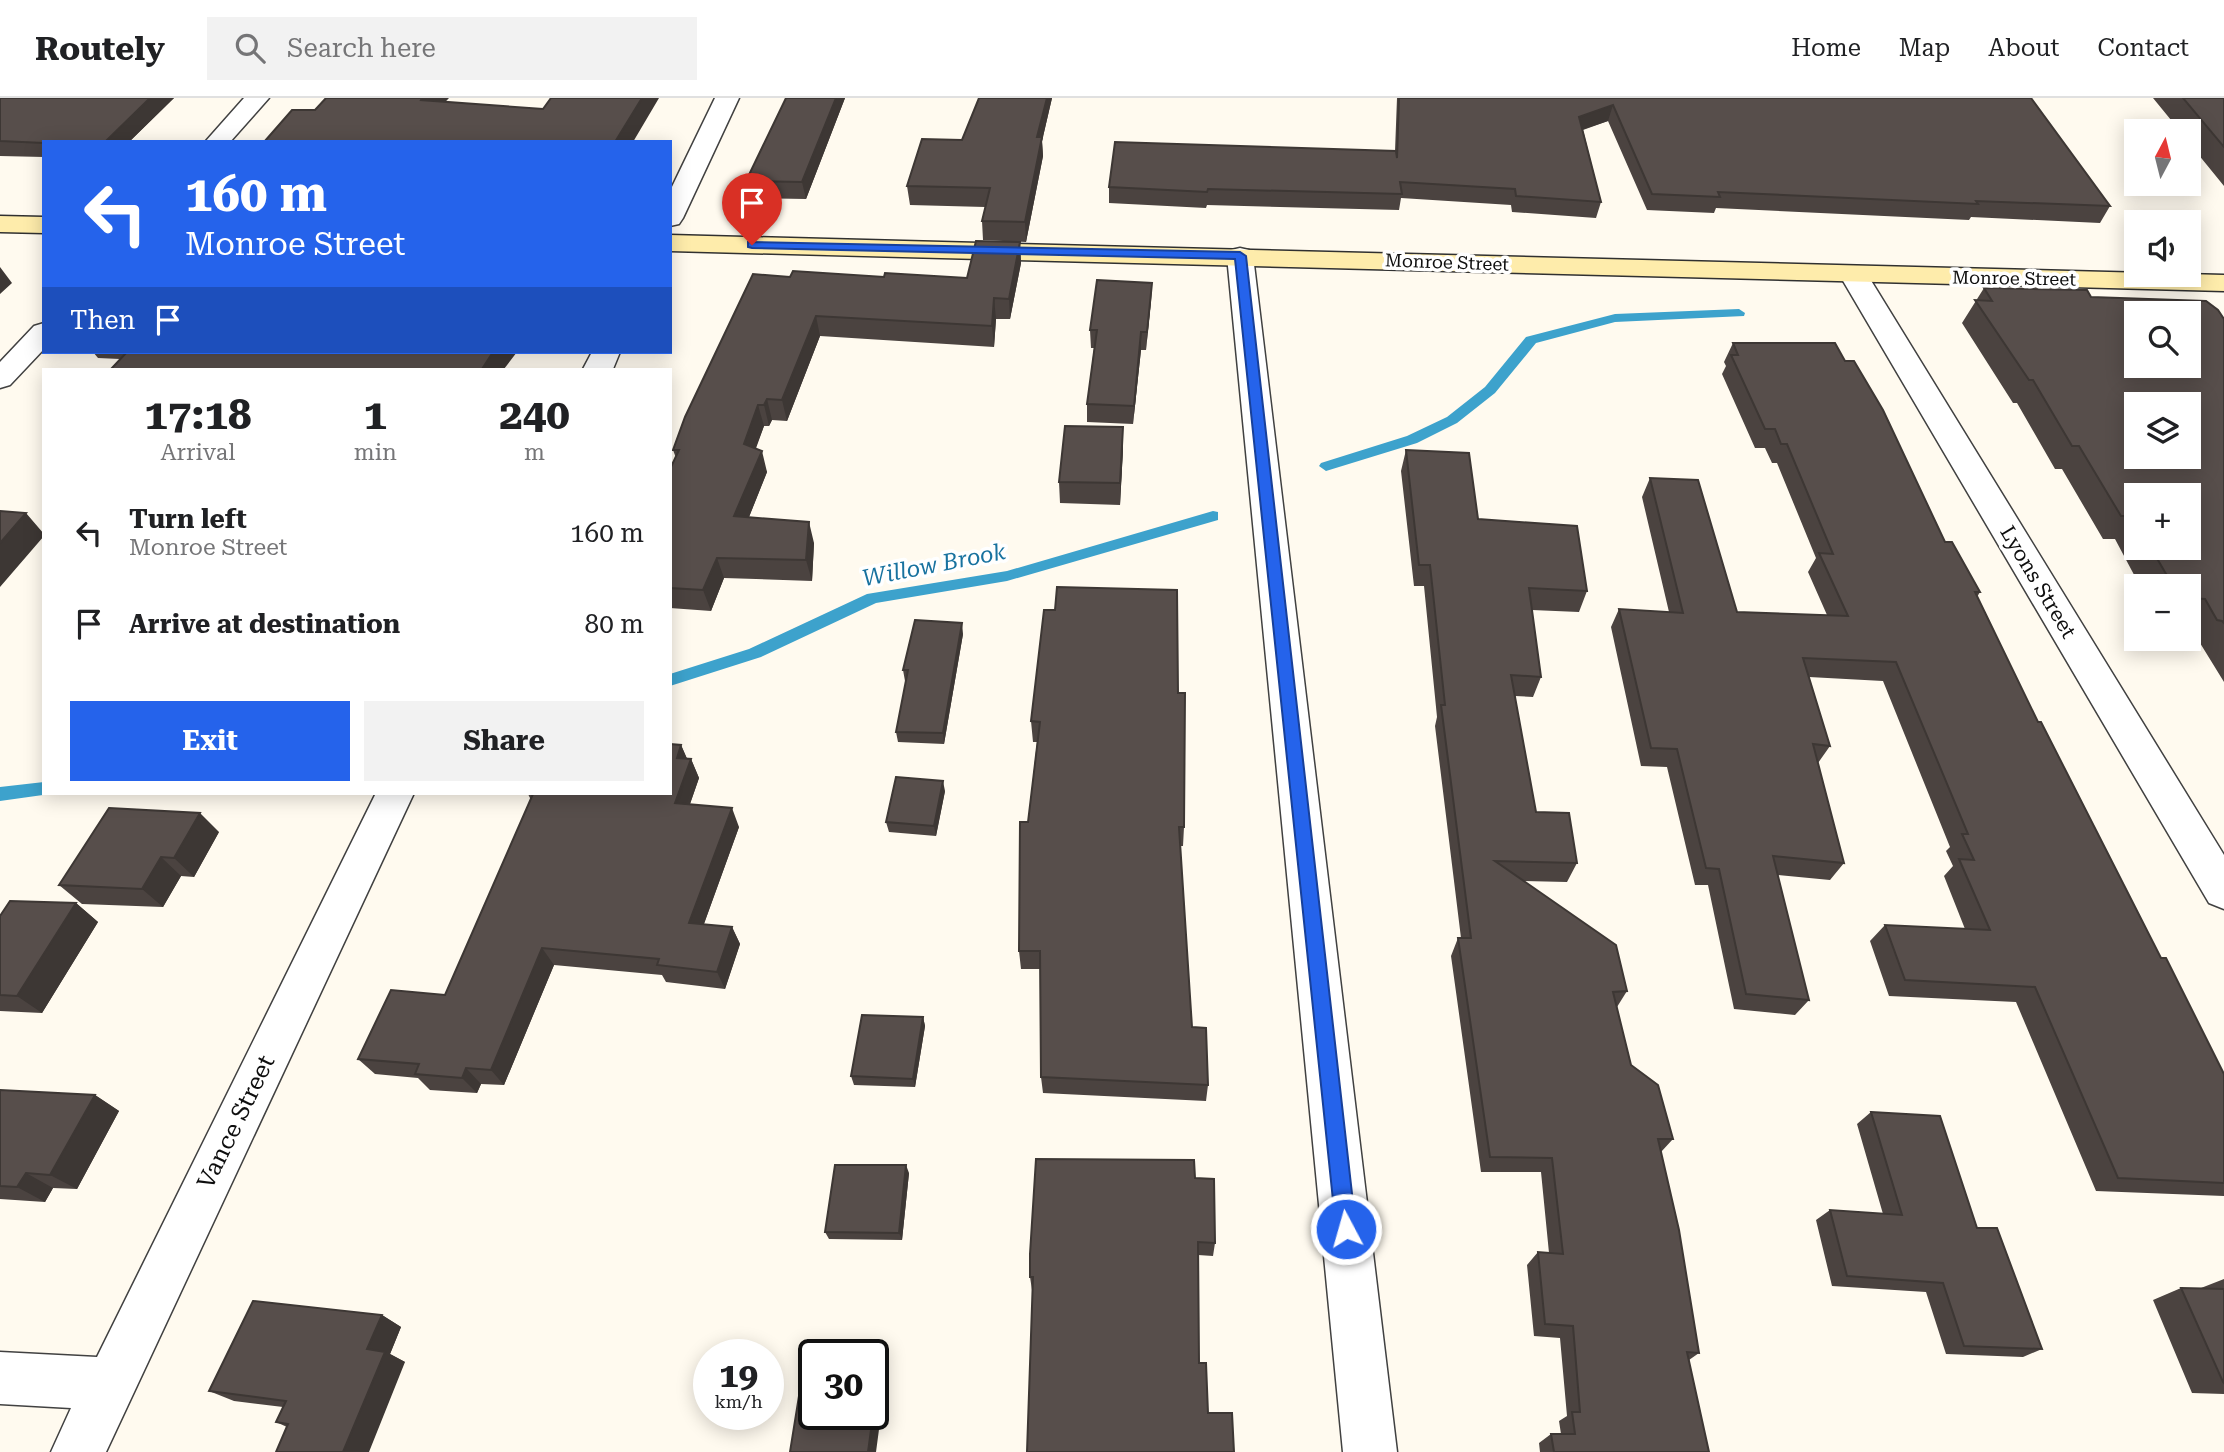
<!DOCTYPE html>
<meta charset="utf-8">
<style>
:root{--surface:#fff;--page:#f2f2f2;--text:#202124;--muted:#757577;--line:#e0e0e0;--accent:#2563eb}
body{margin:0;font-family:"Roboto Serif",serif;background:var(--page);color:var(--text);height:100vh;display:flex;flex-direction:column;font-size:26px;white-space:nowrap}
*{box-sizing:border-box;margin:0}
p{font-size:23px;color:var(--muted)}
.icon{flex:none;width:38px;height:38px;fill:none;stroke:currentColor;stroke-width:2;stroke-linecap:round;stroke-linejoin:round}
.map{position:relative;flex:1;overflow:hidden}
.panel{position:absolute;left:42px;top:270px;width:630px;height:427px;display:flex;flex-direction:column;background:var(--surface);border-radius:0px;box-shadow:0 4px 18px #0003}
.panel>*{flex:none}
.top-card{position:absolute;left:42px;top:42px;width:630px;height:214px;border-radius:0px;box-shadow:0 4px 18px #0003;background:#2563eb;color:#fff;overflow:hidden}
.needle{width:46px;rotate:7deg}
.fabs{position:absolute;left:2124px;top:21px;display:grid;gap:14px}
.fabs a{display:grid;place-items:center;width:77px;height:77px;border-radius:0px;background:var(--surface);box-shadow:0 4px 18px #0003;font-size:35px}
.speed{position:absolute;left:693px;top:1241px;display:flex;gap:14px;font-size:35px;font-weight:700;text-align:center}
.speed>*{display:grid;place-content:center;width:91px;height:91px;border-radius:50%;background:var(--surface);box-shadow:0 4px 18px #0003;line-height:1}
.speed small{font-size:18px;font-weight:400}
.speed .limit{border:4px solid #111;border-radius:10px;background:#fff;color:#111}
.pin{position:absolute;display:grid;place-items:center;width:60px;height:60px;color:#fff;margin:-72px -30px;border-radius:50% 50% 50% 0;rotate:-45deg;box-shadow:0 0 7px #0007}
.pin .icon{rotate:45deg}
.me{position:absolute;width:77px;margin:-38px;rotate:354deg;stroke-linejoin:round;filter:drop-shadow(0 0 5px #0008)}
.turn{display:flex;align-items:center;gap:24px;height:147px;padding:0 28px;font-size:32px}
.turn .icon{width:91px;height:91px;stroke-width:2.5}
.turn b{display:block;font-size:49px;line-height:60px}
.then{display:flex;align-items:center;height:66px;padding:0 28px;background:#0003;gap:14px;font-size:26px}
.eta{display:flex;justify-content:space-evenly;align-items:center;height:119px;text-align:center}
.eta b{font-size:42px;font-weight:700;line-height:49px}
.primary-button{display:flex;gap:14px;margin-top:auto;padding:14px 28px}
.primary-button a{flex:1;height:80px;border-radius:0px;background:var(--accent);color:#fff;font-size:28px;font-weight:700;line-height:80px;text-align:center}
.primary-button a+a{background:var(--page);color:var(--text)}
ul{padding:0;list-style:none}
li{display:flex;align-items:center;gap:21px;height:91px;padding:0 28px}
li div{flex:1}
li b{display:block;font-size:26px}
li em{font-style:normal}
header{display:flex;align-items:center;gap:42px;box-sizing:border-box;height:98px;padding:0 35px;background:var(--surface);border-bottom:2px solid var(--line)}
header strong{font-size:33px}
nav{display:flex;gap:38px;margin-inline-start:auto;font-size:24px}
.search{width:490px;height:63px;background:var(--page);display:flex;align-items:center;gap:18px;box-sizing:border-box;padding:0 24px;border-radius:0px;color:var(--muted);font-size:26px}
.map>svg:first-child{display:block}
</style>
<header>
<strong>Routely</strong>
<div class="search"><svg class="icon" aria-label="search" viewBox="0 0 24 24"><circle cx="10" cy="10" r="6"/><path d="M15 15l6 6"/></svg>Search here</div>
<nav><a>Home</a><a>Map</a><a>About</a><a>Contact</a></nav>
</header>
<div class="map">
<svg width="2224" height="1354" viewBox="0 0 2224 1354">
<rect width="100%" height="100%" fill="#fffaef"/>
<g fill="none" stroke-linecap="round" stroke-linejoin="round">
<path fill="#3da2cc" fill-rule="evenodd" d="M1739 211 1745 215 1744 218 1615 224 1536 245 1495 295 1457 325 1417 345 1326 373 1319 368 1321 365 1407 338 1447 319 1485 289 1526 239 1615 216Z
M1213 413 1218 414V422L1007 483 876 505 761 559 670 588V576L749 551 867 496 1007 473Z
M44 684V695L50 696 0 703V689Z"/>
<defs>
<path id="street" d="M244 0H269L230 44H205Z
M715 0H739L683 120 679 126 670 128V93Z
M1240 150 1249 152 1253 158 1397 1354H1343L1227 158 1231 152Z
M1853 168 1863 170 1867 176 2224 757V811L2209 805 1839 176 1843 170Z
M44 225V251L10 287 0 290V264L34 228Z
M592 254H620L613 271H583Z
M376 695H414L106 1354H51L71 1310 0 1306V1254L97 1259Z"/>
<path id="secondary" d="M0 118 44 119V135L0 134Z
M670 137 2224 177V193L670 153Z"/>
</defs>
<use href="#street" stroke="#414141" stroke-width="3"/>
<use href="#secondary" stroke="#303030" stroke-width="3"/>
<use href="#street" fill="#fff" fill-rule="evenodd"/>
<use href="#secondary" fill="#feecab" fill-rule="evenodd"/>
</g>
<path fill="#4b4340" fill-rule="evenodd" d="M0 0H174L129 44H44V59L0 58Z
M786 0H845L806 101 750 100 746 83Z
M979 0H1052L1042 43 1043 58 1026 144 983 142 982 123 985 109 910 107 907 88 962 42Z
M1397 0H2031L2110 108 2100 125 1971 119 1969 122 1716 110 1714 115 1647 112 1608 23 1583 32 1601 104 1596 120 1512 114 1511 107 1401 100 1399 112 1207 107 1206 110 1109 105V89L1395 53Z
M2153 0H2224V88L2189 45V33H2180Z
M1020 144 1021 165 1010 221H996L994 249 820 238 787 323 772 322 769 328H764L755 351 767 374 749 419 814 445 812 483 724 480 711 513 670 510V371L676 360 673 352 790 179 967 180Z
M1152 185 1151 203 1146 252H1141L1133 326 1087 324V306L1094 250H1091L1090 232Z
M1984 190 2091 199 2224 221V584L2200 545H2195L2189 534V488H2140L2115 441H2103L2062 371H2055L2017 305H2013L1962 225ZM2137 397 2189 450H2137Z
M1733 245 1945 444 1980 494 1977 499 2038 624 2161 860 2224 976V1098L2096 1093 2016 904 1889 898 1870 843 1885 827 1965 831 1944 778 1953 768 1946 753 1950 749 1883 583 1809 579 1830 648 1818 665 1844 765 1830 782 1778 777 1809 902 1795 917 1734 911 1708 787H1695L1667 669 1641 668 1611 529 1619 511 1669 514 1642 399 1650 380 1737 514 1827 517 1808 474 1816 460 1777 365H1772L1765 350H1755L1722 276 1726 268 1724 264Z
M93 254H517L120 261 98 260Z
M1123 351 1120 407 1060 405 1059 384Z
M1406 352 1478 421 1587 493 1579 514 1532 512 1541 579 1533 599 1515 598 1536 714 1577 765 1567 784 1524 783 1627 893 1617 909 1631 967 1673 1041 1661 1054 1699 1255 1689 1262 1709 1354H1540L1539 1345 1551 1336H1561L1559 1323 1567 1318 1560 1240 1534 1238 1527 1167 1538 1154 1549 1155 1541 1074H1481L1451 858 1458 840H1461L1435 628 1437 619 1424 488H1414L1401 373Z
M963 536 944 646 898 644 896 634 906 583H905L903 572Z
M1178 595 1184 729 1183 748H1180L1192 929 1208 987 1206 1003 1043 995 1041 979 1040 871H1021L1019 853 1028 724 1037 644H1033L1031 623Z
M681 647 687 661H691L699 680 690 706 739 729 704 826 732 829 740 846 725 891 666 884 662 877 554 867 504 987 481 986 477 995 430 992 418 980 375 976 358 961 445 897 531 702 528 696Z
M945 693 936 738 889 734 886 724Z
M219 734 194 779 181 778 163 809 82 806 59 787Z
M76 805 98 824 42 915 0 913V818Z
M923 919 925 928 915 989 854 987 851 978Z
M0 992 95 997 119 1013 77 1091 53 1090 45 1104 0 1101Z
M1871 1014 1977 1130 2042 1251 2023 1259 1946 1256 1926 1194 1832 1188 1816 1122 1830 1112 1883 1116 1857 1026Z
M909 1075 902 1142 829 1141 825 1134Z
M1195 1080 1215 1145 1213 1158 1198 1157 1199 1265 1208 1315 1234 1354 1032 1192 1030 1179Z
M2224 1181V1296L2192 1295 2153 1202 2181 1190H2201Z
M382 1217 401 1229 390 1256 405 1264 287 1329 276 1324 283 1309 234 1303 209 1293Z"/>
<path fill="#3d3734" d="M150 0H174L129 44H105Z
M422 0H449L429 21 421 2Z
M642 0H659L633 44H615Z
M836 0H845L806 101 802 84Z
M1047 0H1052L1042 43 1043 58 1026 144 1025 124 1037 39Z
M1613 7 1608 23 1575 34 1579 19Z
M1020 144 1021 165 1010 221 1009 201Z
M0 169 12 185 0 196Z
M1152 185 1151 203 1146 252 1147 234Z
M994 200 996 221 994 249 992 228Z
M816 218 820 238 787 323 782 302Z
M1141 234V252L1133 326 1134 308Z
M493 254H517L504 271H482Z
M767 301 772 322 769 328 764 307Z
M758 307 764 328 750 367 744 346Z
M1123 329V351L1120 407V385Z
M762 353 767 374 741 439 734 418Z
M26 415 44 436V438L0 489V445Z
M809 424 814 445 812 483 806 462Z
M717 460 724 480 711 513 703 492Z
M962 525 963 536 944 646 943 635Z
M681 647 689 665 691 661 699 680 684 723 675 705 677 660Z
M943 683 945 693 936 738 934 728Z
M732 710 739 729 698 842 689 825Z
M200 715 219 734 194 779 174 760Z
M161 759 181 778 163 809 142 791Z
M76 805 98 824 42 915 17 898Z
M732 829 740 846 725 891 717 874Z
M542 850 554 867 504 987 491 972Z
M923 919 925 928 915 989 913 981Z
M466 970 481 986 477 995 462 980Z
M95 997 119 1013 77 1091 50 1077Z
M906 1067 909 1075 902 1142 899 1135Z
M26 1075 53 1090 45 1104 17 1089Z
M382 1217 401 1229 390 1256 405 1264 369 1354H343L367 1251Z
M883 1245 889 1256 876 1354H868Z"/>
<path fill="#574e4b" stroke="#3d3734" stroke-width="2" fill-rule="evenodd" d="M0 0H150L105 44 44 45 0 43Z
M326 0H422L421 2 543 11 551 0H642L615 44H264L292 12H315Z
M786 0H836L802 84 746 83Z
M979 0H1047L1037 39H1042L1025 124 982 123 990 90 907 88 922 41 962 42Z
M1399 0H2031L2110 108 1976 103 1978 106 1718 94 1720 99 1652 96 1613 7 1579 19 1601 104 1516 98 1515 91 1400 84 1402 96 1208 91 1207 94 1109 89 1115 44 1396 53 1397 60Z
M2183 0H2224V49Z
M976 143 1020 144 1009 201 994 200 992 228 816 218 782 302 767 301 764 307H758L744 346 762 353 734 418 809 424 806 462 717 460 703 492 670 490V371L679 352H673L685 319 753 176 790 179 793 173 884 179 885 175 967 180Z
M1097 182 1152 185 1147 234H1141L1134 308 1087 306 1097 232H1090Z
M1984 190 2087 192 2091 199 2206 203 2218 212 2224 221V525L2222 523 2217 522 2205 501 2189 500V488H2173L2151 450H2189V397H2137V423L2134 418H2121L2079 348H2072L2033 282H2029L1975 202 1992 203ZM2137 215H2189V268H2137ZM2137 306H2189V359H2137Z
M1733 245H1835L1845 263H1854L1883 312 1945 444H1952L1980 494H1975L2038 624H2041L2161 860H2166L2224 976V1085L2118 1080 2035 889 1905 882 1885 827 1990 832 1959 761 1974 762 1962 736H1968L1896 564 1803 560 1830 648 1813 646 1844 765 1773 758 1809 902 1746 896 1719 771 1706 770 1677 651 1651 650 1619 511 1683 515 1650 380 1698 382 1737 514 1848 518 1819 455 1833 456 1787 346H1781L1775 331H1765L1731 257H1738Z
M127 254H493L482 271H111Z
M1065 328 1123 329 1120 385 1059 384Z
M1406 352 1469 355 1478 421 1577 428 1587 493 1529 490 1541 579 1511 577 1536 714 1569 715 1577 765 1495 763 1616 847 1627 893 1613 894 1631 967 1658 987 1673 1041H1658L1679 1132 1699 1255 1687 1254 1709 1354H1554L1551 1336H1575L1572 1314H1580L1573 1228 1545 1226 1538 1154 1563 1156 1552 1060 1490 1059 1458 840H1471L1441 607H1445L1430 467H1419Z
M0 413 26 415 0 445Z
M1057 489 1177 492 1178 595H1185L1184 729H1179L1192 929 1206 930 1208 987 1041 979 1040 853H1019L1020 724H1028L1040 624 1031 623 1044 512H1055Z
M915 522 962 525 943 635 896 634 908 572H903Z
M670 646 681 647 677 660 691 661 675 705 732 710 689 825 732 829 717 874 657 867 659 861 542 850 491 972 466 970 462 980 415 976 419 966 358 961 391 892 445 897 533 696H528V695H670Z
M896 679 943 683 934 728 886 724Z
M109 710 200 715 174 760 161 759 142 791 59 787Z
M10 803 76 805 17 898 0 897V818Z
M862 917 923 919 913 981 851 978Z
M0 992 95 997 50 1077 26 1075 17 1089 0 1088Z
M1871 1014 1940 1018 1977 1130H1997L2042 1251 1964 1248 1943 1185 1847 1178 1830 1112 1902 1117Z
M1036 1061 1194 1062 1195 1080 1214 1081 1215 1145 1198 1144 1199 1265H1206L1208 1315H1232L1234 1354H1027L1033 1179H1030V1156Z
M835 1067H906L899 1135 825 1134Z
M2181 1190 2224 1191V1285L2223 1284Z
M253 1203 382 1217 367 1251 385 1254 343 1354H276L288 1326 276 1324 286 1303 209 1293Z
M808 1242 883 1245 868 1354H790ZM814 1256H873V1316H814Z"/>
<path fill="#2563eb" stroke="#184099" stroke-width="2" d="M748 144 1240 154 1246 158 1356 1131 1353 1138 1346 1141 1339 1138 1336 1131 1235 161 752 150 748 149Z"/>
<g text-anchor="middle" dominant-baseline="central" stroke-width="7" stroke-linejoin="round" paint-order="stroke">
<g font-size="18" fill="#0e0e0e" stroke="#fff">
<text transform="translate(1447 164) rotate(2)">Monroe Street</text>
<text transform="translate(2014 180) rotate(1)">Monroe Street</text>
</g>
<g font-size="21" fill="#0e0e0e" stroke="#fff">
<text transform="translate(2038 484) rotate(59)">Lyons Street</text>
</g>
<g font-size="23" font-style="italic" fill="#18729f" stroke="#fff">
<text transform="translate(934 467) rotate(-11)">Willow Brook</text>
</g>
<g font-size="24" fill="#0e0e0e" stroke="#fff">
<text transform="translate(236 1024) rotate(-64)">Vance Street</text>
</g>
</g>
</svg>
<div class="fabs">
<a><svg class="needle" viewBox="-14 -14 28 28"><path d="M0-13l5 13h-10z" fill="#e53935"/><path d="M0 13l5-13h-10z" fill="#757577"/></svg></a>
<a><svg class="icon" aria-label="sound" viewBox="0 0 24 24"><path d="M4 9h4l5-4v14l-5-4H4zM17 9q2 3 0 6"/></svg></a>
<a><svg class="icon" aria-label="search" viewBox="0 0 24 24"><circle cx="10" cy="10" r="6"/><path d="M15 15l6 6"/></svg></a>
<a><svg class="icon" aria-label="layers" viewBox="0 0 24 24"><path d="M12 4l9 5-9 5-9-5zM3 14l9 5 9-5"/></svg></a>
<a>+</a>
<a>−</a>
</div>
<div class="speed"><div>19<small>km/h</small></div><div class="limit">30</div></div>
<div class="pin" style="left:752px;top:147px;background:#d93025"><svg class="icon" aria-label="arrive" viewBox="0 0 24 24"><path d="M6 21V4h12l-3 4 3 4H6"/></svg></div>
<svg class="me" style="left:1346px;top:1131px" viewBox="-20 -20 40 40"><circle r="17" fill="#2563eb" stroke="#fff" stroke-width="3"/><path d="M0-11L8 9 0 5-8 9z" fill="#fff"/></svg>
<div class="top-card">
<div class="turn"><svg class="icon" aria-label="left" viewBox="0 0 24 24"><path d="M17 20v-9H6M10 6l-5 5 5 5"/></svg><div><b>160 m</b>Monroe Street</div></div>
<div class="then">Then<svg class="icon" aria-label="arrive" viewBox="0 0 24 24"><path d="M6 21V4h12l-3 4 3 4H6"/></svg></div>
</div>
<section class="panel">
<div class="eta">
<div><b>17:18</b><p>Arrival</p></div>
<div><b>1</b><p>min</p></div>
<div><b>240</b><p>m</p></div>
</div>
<ul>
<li><svg class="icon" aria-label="left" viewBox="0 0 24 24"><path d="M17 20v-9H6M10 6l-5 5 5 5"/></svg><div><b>Turn left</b><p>Monroe Street</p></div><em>160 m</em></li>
<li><svg class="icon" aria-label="arrive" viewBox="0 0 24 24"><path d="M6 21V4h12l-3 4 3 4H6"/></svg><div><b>Arrive at destination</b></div><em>80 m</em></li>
</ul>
<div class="primary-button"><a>Exit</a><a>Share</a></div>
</section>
</div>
